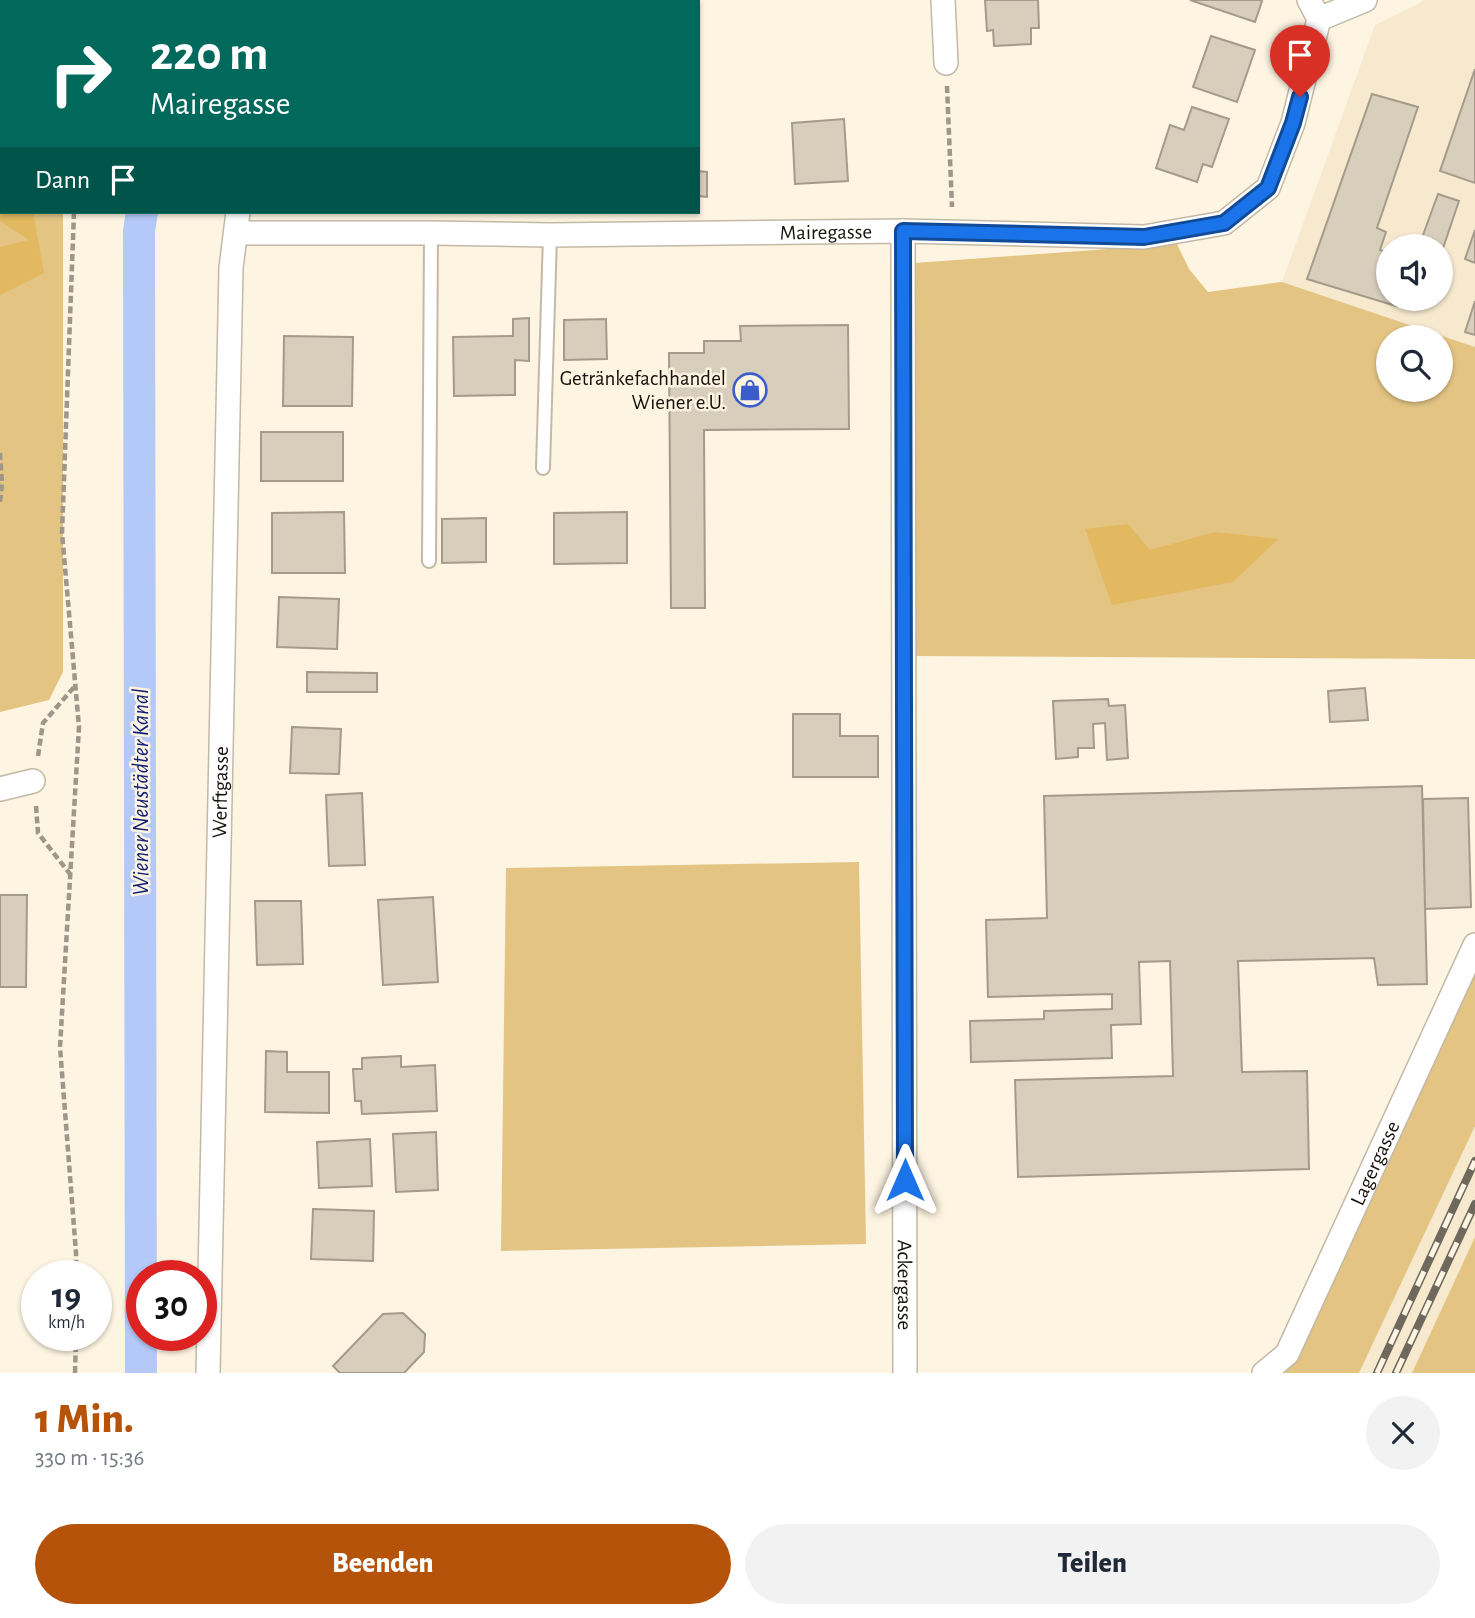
<!DOCTYPE html>
<html lang="de">
<meta charset="utf-8">
<style>
:root{--surface:#fff;--page:#f2f2f3;--text:#1f2937;--muted:#747a83;--accent:#b45309}
body{margin:0;font-family:"Alegreya Sans",sans-serif;background:var(--page);color:var(--text);height:100vh;display:flex;flex-direction:column;font-size:26px;white-space:nowrap}
*{box-sizing:border-box;margin:0}
p{font-size:23px;color:var(--muted)}
.icon{flex:none;width:38px;height:38px;fill:none;stroke:currentColor;stroke-width:2;stroke-linecap:round;stroke-linejoin:round}
.map{position:relative;height:1373px;overflow:hidden}
.sheet{display:flex;flex-direction:column;background:var(--surface);flex:1}
.sheet>*{flex:none}
.guide{position:absolute;left:0px;top:0px;width:700px;height:214px;box-shadow:0 2px 5px #0004;background:#00695c;color:#fff;overflow:hidden}
.controls{position:absolute;left:1376px;top:234px;display:grid;gap:14px}
.controls a{display:grid;place-items:center;width:77px;height:77px;border-radius:50%;background:var(--surface);box-shadow:0 2px 5px #0004;font-size:35px}
.speed{position:absolute;left:21px;top:1260px;display:flex;gap:14px;font-size:35px;font-weight:700;text-align:center}
.speed>*{display:grid;place-content:center;width:91px;height:91px;border-radius:50%;background:var(--surface);box-shadow:0 2px 5px #0004;line-height:1}
.speed small{font-size:18px;font-weight:400}
.speed .limit{border:10px solid #d22;background:#fff;color:#111}
.pin{position:absolute;display:grid;place-items:center;width:60px;height:60px;color:#fff;margin:-72px -30px;border-radius:50% 50% 50% 0;rotate:-45deg;box-shadow:0 0 7px #0007}
.pin .icon{rotate:45deg}
.me{position:absolute;width:77px;margin:-38px;rotate:0deg;stroke-linejoin:round;filter:drop-shadow(0 0 5px #0008)}
.turn{display:flex;align-items:center;gap:24px;height:147px;padding:0 35px;font-size:32px}
.turn .icon{width:91px;height:91px;stroke-width:2.5}
.turn b{display:block;font-size:49px;line-height:60px}
.then{display:flex;align-items:center;height:66px;padding:0 35px;background:#0003;gap:14px;font-size:26px}
.round{display:grid;place-items:center;flex:none;width:74px;height:74px;border-radius:37px;background:var(--page)}
.headline{display:flex;align-items:center;justify-content:space-between;height:119px;padding:0 35px}
h1{font-size:42px;font-weight:800;line-height:52px;color:var(--accent)}
.button{display:flex;gap:14px;margin-top:auto;padding:14px 35px}
.button a{flex:1;height:80px;border-radius:42px;background:var(--accent);color:#fff;font-size:28px;font-weight:800;line-height:80px;text-align:center}
.button a+a{background:var(--page);color:var(--text)}
.map>svg:first-child{display:block}
</style>
<div class="map">
<svg width="1475" height="1373" viewBox="0 0 1475 1373">
<rect width="100%" height="100%" fill="#fdf4e1"/>
<path fill="#f6e9ce" fill-rule="evenodd" d="M1423 0H1475V347L1282 282 1375 25 1418 4ZM1388 247H1440V299H1388Z
M1475 1126V1237L1412 1373H1359Z"/>
<path fill="#e3c483" fill-rule="evenodd" d="M0 0H91V2H2V212H63V672L49 700 0 712Z
M1177 244 1189 269 1208 292 1282 282 1475 347V659L911 656 901 264ZM1388 338H1440V390H1388Z
M859 862 866 1244 501 1251 506 868Z
M1475 940V1126L1359 1373H1275Z
M1475 1237V1373H1412Z"/>
<path fill="#e2b960" d="M0 95 2 98V212H33L44 273 0 295V247L29 240 0 221Z
M1128 524 1150 550 1215 532 1278 539 1233 582 1112 605 1085 529Z"/>
<g fill="none" stroke-linecap="round" stroke-linejoin="round">
<path stroke="#b5c9f9" stroke-width="32" d="M171 2 172 0
M141 1373 139 231 142 212"/>
</g>
<path fill="#d8cebc" stroke="#a49b8a" stroke-width="2" d="M985 0H1038L1039 28H1031V44L994 46 993 30 987 31Z
M1190 0H1260L1262 1 1255 22Z
M1211 36 1255 50 1237 102 1193 87Z
M1475 69V183L1440 171Z
M1372 94 1418 107 1377 228 1386 232 1380 250 1388 253V299H1398L1396 306 1307 279Z
M1192 107 1229 119 1212 167 1203 164 1197 182 1156 168 1170 125 1184 130Z
M844 119 848 181 795 184 792 123Z
M698 171 707 172V197L698 196Z
M1438 194 1459 201 1441 254 1440 247 1419 246Z
M1475 230V263L1465 259Z
M1475 301V335L1465 332Z
M529 318V361L515 360V395L454 396 453 337 513 336V319Z
M606 319 607 359 564 360V320Z
M848 325 849 429 704 430 705 608H671L669 353H704V341H741L740 326Z
M284 336 353 337 352 406H283Z
M261 432H343V481H261Z
M344 512 345 573H272V513Z
M627 512V563L554 564V513Z
M486 518V562L442 563V519Z
M279 597 339 599 337 649 277 647Z
M307 672 377 673V692H307Z
M1365 688 1368 720 1330 722 1328 691Z
M1108 699 1109 706 1125 705 1128 758 1107 760 1105 723 1093 724 1094 748H1078V757L1056 759 1053 701Z
M793 714H840V736H878V777H793Z
M292 727 341 729 339 774 290 773Z
M1422 786 1427 984 1378 985 1374 958 1238 961 1242 1072 1307 1071 1309 1169 1018 1177 1015 1080 1173 1076 1170 961 1139 962 1141 1024 1111 1025 1112 1058 971 1062 970 1021 1044 1019V1011L1112 1009V994L988 997 986 920 1047 918 1044 796Z
M362 793 365 865 329 866 326 795Z
M1468 798 1471 907 1425 909 1423 799Z
M0 895H27L26 987H0Z
M433 897 438 982 383 985 378 900Z
M255 901H301L303 964 257 965Z
M266 1051 287 1052V1072H329V1113L265 1112Z
M401 1056V1067L435 1065 437 1111 362 1114 361 1101H355L353 1069H362V1058Z
M436 1132 438 1190 396 1192 393 1134Z
M370 1139 372 1186 319 1188 317 1142Z
M313 1209 374 1211 373 1261 311 1259Z
M403 1313 425 1334 424 1352 404 1373H340L333 1366 383 1314Z"/>
<g fill="none" stroke-linecap="round" stroke-linejoin="round">
<defs>
<path id="service" d="M543 468 550 235
M429 561 431 233"/>
<g id="minor">
<path d="M943 0 946 63"/>
<path d="M1309 0 1319 19 1365 0"/>
<path d="M260 2V0"/>
<path id="s1" d="M903 231 905 1373"/>
<path id="s2" d="M236 233H431L550 235 903 231 1144 237 1224 223 1268 188 1293 123 1319 19"/>
<path d="M0 789 33 781"/>
<path id="s3" d="M208 1373 231 268 238 212"/>
<path id="s4" d="M1264 1373 1287 1354 1475 945"/>
</g>
</defs>
<use href="#service" stroke="#c2b9a7" stroke-width="16"/>
<use href="#minor" stroke="#c2b9a7" stroke-width="26"/>
<path stroke="#9d9689" stroke-width="4.5" stroke-dasharray="7 3.5" stroke-linecap="butt" d="M98 2 99 0
M947 86 952 207
M74 212 62 533 79 727 60 1047 76 1253V1276
M0 453 2 483 0 502
M38 756 43 723 75 686
M36 806 38 833 70 874
M75 1373 76 1335"/>
<use href="#service" stroke="#fff" stroke-width="12"/>
<use href="#minor" stroke="#fff" stroke-width="23"/>
<defs>
<path id="rail" d="M1377 1373 1475 1161
M1396 1373 1475 1204"/>
</defs>
<use href="#rail" stroke="#6e685d" stroke-width="8"/>
<use href="#rail" stroke="#fdf4e1" stroke-width="5" stroke-dasharray="16" stroke-linecap="butt"/>
</g>
<g fill="none" stroke-linecap="round" stroke-linejoin="round">
<defs>
<path id="route" d="M905 1180 903 231 1144 237 1224 223 1268 188 1293 123 1300 97"/>
</defs>
<use href="#route" stroke="#114b97" stroke-width="18"/>
<use href="#route" stroke="#1a73e8" stroke-width="12"/>
</g>
<defs>
<symbol id="shop-ring" viewBox="-11 -11 22 22"><circle r="9.5" fill="#fdf4e1" stroke="#3b5ccd" stroke-width="1.5"/><path d="M-5-2.5h2.3a2.7 3.5 0 0 1 5.4 0H5L5.5 6h-11ZM-1.5-2.5h3a1.5 2.3 0 0 0-3 0Z" fill="#3b5ccd"/></symbol>
</defs>
<g fill-rule="evenodd">
<use href="#shop-ring" x="731" y="371" width="38" height="38"/>
</g>
<g text-anchor="middle" dominant-baseline="central" stroke-width="5" stroke-linejoin="round" paint-order="stroke">
<g font-size="21" fill="#15110b" stroke="#fdf4e1">
<text stroke="none"><textPath href="#s2" startOffset="590">Mairegasse</textPath></text>
<text stroke="none"><textPath href="#s3" startOffset="581">Werftgasse</textPath></text>
<text stroke="none"><textPath href="#s4" startOffset="240">Lagergasse</textPath></text>
<text stroke="none"><textPath href="#s1" startOffset="1054">Ackergasse</textPath></text>
</g>
<g font-size="21" fill="#15110b" stroke="#fdf4e1" text-anchor="end">
<text x="726" y="378">Getränkefachhandel<tspan x="726" dy="24">Wiener e.U.</tspan></text>
</g>
<g font-size="23" font-style="italic" fill="#102177" stroke="#fdf4e1">
<text transform="translate(141 792) rotate(-90)">Wiener Neustädter Kanal</text>
</g>
</g>
</svg>
<div class="controls">
<a><svg class="icon" aria-label="sound" viewBox="0 0 24 24"><path d="M4 9h4l5-4v14l-5-4H4zM17 9q2 3 0 6"/></svg></a>
<a><svg class="icon" aria-label="search" viewBox="0 0 24 24"><circle cx="10" cy="10" r="6"/><path d="M15 15l6 6"/></svg></a>
</div>
<div class="speed"><div>19<small>km/h</small></div><div class="limit">30</div></div>
<div class="pin" style="left:1300px;top:97px;background:#d93025"><svg class="icon" aria-label="arrive" viewBox="0 0 24 24"><path d="M6 21V4h12l-3 4 3 4H6"/></svg></div>
<svg class="me" style="left:905px;top:1180px" viewBox="-20 -20 40 40"><path d="M0-17L14 15 0 8-14 15z" fill="#1a73e8" stroke="#fff" stroke-width="4"/></svg>
<div class="guide">
<div class="turn"><svg class="icon" aria-label="right" viewBox="0 0 24 24"><path d="M7 20v-9h11M14 6l5 5-5 5"/></svg><div><b>220 m</b>Mairegasse</div></div>
<div class="then">Dann<svg class="icon" aria-label="arrive" viewBox="0 0 24 24"><path d="M6 21V4h12l-3 4 3 4H6"/></svg></div>
</div>
</div>
<section class="sheet">
<div class="headline"><div><h1>1 Min.</h1><p>330 m · 15:36</p></div><a class="round"><svg class="icon" aria-label="close" viewBox="0 0 24 24"><path d="M6 6l12 12M18 6L6 18"/></svg></a></div>
<div class="button"><a>Beenden</a><a>Teilen</a></div>
</section>
